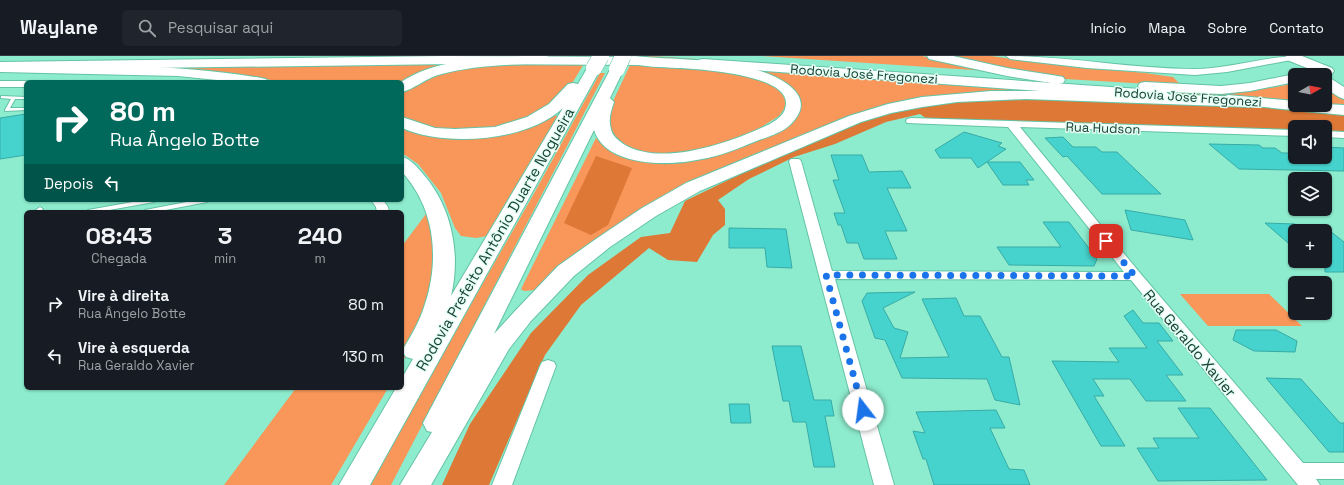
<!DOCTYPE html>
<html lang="pt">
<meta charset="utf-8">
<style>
:root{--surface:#171b24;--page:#20242c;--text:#f1f3f6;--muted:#9ea1a6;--line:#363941}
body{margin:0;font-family:"Space Grotesk",sans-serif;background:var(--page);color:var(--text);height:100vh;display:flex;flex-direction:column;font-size:15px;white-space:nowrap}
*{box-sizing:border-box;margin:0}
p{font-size:13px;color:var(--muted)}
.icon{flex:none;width:22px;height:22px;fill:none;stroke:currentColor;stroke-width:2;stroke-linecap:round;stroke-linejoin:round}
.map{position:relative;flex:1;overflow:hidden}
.details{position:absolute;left:24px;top:154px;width:380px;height:180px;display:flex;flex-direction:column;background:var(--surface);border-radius:6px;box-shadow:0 1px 3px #0004}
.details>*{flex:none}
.hud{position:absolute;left:24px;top:24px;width:380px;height:122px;border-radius:6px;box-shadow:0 1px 3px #0004;background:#00695c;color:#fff;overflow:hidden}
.needle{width:26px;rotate:81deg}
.fabs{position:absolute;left:1288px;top:12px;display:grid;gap:8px}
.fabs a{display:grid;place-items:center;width:44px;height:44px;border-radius:6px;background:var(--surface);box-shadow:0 1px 3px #0004;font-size:20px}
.pin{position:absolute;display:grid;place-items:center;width:34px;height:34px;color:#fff;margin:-17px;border-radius:8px;box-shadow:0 2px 6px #0006}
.me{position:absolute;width:44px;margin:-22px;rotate:345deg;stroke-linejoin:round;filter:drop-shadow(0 0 3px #0008)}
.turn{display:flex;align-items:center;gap:14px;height:84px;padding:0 20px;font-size:18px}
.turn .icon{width:52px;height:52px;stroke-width:2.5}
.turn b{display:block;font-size:28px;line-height:34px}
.then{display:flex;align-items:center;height:38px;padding:0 20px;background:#0003;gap:8px;font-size:15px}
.eta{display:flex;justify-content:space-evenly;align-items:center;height:68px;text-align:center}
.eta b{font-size:24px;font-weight:700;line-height:28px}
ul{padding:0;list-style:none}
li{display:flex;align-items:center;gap:12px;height:52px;padding:0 20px}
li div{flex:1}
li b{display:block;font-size:15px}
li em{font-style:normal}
header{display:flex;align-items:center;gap:24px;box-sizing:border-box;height:56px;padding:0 20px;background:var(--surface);border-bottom:1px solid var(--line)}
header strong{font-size:19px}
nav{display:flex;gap:22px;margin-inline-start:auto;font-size:14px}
.search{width:280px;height:36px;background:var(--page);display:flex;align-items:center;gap:10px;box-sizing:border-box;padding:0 14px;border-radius:6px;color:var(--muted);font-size:15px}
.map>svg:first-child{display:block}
</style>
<header>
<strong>Waylane</strong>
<div class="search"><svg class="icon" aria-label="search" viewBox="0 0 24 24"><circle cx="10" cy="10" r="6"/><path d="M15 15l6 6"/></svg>Pesquisar aqui</div>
<nav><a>Início</a><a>Mapa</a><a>Sobre</a><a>Contato</a></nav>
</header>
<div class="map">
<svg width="1344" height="429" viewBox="0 0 1344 429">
<rect width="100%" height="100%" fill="#8deccd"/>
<path fill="#f99659" d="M633 0H651L1203 37C1234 37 1265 34 1295 27V47L799 10 633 2Z
M762 0H922L988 15Z
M944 0H991L1042 7 1145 17 1173 21 1182 30 1049 22Z
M585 6 568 34 546 55 502 71 445 75 402 63V36L444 15 483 9Z
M474 7 402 26H279C240 16 199 15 159 12Z
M631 7 727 14 767 26 776 32 783 39 786 46 784 53 779 60 758 73 705 94 662 99 629 93 610 80 606 60Z
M737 12 1086 38H965L734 109 535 234 524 235 521 233 596 82 604 91 616 97 676 104 784 70 794 37Z
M600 17H605L391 429H368L532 141Z
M1325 32 1344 42V51L1325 49Z
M555 59 558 61 487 180 476 182 461 180 455 172 441 137 418 108 402 97V71L409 75 434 81 460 82Z
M429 154 437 201 422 268 402 307V190Z
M1180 238H1269L1302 270H1208Z
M296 332H388L331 429H224Z"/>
<path fill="#dd7836" d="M1008 41C1121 44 1232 48 1344 58V75H1325V71H1295V74L927 63 920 58 886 66 835 88 794 101 749 123 718 144 725 153V169L713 179 697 206 668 204 649 192 581 249 545 299 489 429H442L470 368 531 277 588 219 641 181 670 177 685 145 811 84 901 51Z
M596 100 632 112 608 169 591 179 564 167Z"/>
<path fill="#47d3cd" stroke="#37aba6" d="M26 58V99L0 103V62Z
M964 76 1002 87 998 90 1006 93 987 106H1020L1034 124H1026L1029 129H1003L987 106 978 112 971 102H940L935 94Z
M1063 81 1073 91H1096L1102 96H1117L1161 138H1102L1067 100 1063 101 1045 82Z
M1209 88 1259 89 1263 92H1275L1282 97H1294L1295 101H1325V91L1344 92V115L1239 113Z
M831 99H862L869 116 902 115 911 132H887L907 175H885L897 203H864L858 187H847L841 169H838L834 157H845L833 124H839Z
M1125 154 1185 164 1193 184 1131 174Z
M1043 166H1069L1097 203 1094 210 1009 209 997 191H1061Z
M1265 167 1295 168V193Z
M1325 171 1344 186V216H1325Z
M729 172 786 173 792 212 767 211 765 192H729Z
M915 236 883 252 894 272 908 276 900 302 949 301 922 243 956 242 964 260H980L1002 301H1009L1020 349 995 344 987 323 902 322 885 284 875 282 862 245 867 237Z
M1133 254 1143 267H1159L1173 285H1157L1183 319H1166L1186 345H1146L1130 323H1093L1104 340H1094L1125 390H1101L1052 305 1119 306 1109 292H1147L1124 260Z
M1236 274H1276L1297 285 1295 296 1254 295 1233 284Z
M772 290H801L814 344H831L834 360H825L835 411H814L806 366H793L789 345H783Z
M1266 322 1301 323 1340 367H1344V396H1329Z
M729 348H749L751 367H731Z
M1178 352H1210L1267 424 1158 425 1137 392H1159L1153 382H1199Z
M996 354 1005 372H990L1009 413 1024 414 1030 429H934L926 403H923L913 375 925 377 916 356Z"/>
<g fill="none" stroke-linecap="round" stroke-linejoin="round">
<defs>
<path id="service" d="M1 40 26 41V43H15L10 52H26V54L5 55V54L11 43 1 42Z
M144 144H157L154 146 98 156H85L88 154Z
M197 144H210L207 146 155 156H142L145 154Z
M40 151 43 153 40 156H33Z"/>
<path id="minor" d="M1006 0C1069 0 1131 13 1194 13 1230 13 1265 0 1300 0L1296 3 1227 16 1195 19 1087 12 1010 3Z
M0 25H26L29 26H26V31H0Z
M911 62 1295 74V80L1020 71 1140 217 1303 407H1344V423H1316L1320 429H1298L1131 224 835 223 894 429H874L789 105 791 103H799L801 105 832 215 1124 216 1008 71 907 67 906 65 907 63Z
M1325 75 1344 76V82L1325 81Z
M371 144H383L388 151 389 156H377L376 151Z
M548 304 554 306 556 310 512 429H492L540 310 542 306Z"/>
<path id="primary" d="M1286 0H1302L1332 12 1334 15 1332 18 1327 19 1322 18 1287 4Z"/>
<path id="trunk" d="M444 0 643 1 648 2 650 5 648 8 643 9 453 8 0 14V6Z
M703 3 1140 33 1138 30 1140 27 1145 26 1221 30 1250 27 1295 18 1300 19H1295V26L1250 35 1221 38 1166 36 1170 39 1167 42 1162 44 698 10 696 7 698 4Z
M1325 21 1330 22 1344 31V43L1339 41 1325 32Z
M1228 39 1295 45V49H1325V48L1344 49V59L1223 47 1220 44 1223 41Z"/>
<path id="motorway" d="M524 0H547L550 3 548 6 543 7C508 9 472 9 438 19 425 23 414 33 402 36L401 26C436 3 484 2 524 0Z
M634 0C674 4 716 2 754 13 778 20 820 39 791 68 781 78 766 81 754 86 737 93 720 100 702 103 671 110 606 112 594 74L494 278 515 255 558 210 596 183 642 152 686 127 849 60 888 48 922 41 991 35H1061L1251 41 1256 43 1259 46 1256 49 1251 51 1026 43 957 46 922 51 891 57 861 66 700 135 656 160 610 191 574 220 531 265 509 293 431 429H400L432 376 427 375 423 367 612 10 617 9 622 10 624 13 610 42 614 46C611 55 608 64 611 73 612 80 619 85 625 89 664 111 732 86 770 68 778 63 786 58 786 47 786 18 698 13 677 12 661 11 644 11 628 7L626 4 628 1Z
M927 0H953L1007 12 1058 20 1063 21 1065 24 1063 27 1058 28 1007 20 929 3Z
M0 8C87 10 175 7 261 22L266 23 268 26H236L178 20 0 16Z
M594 8 599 9 601 12 370 429H339L396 332H402V322L413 303 406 301 402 295C411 280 420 265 425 248 440 203 435 152 402 116V101C411 103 417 111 423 118 452 151 461 198 451 240L563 52C527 86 445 91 402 72V61L435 72 455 73 495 71 527 61 549 48 568 28 573 27 578 28 589 9Z"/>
</defs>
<use href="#service" stroke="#64c3a5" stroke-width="2"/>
<use href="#minor" stroke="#64c3a5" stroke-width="2"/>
<use href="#primary" stroke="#64c3a5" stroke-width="2"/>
<use href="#trunk" stroke="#64c3a5" stroke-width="2"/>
<use href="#motorway" stroke="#64c3a5" stroke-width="2"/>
<use href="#service" fill="#fff" fill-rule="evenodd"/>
<use href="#minor" fill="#fff" fill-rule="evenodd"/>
<use href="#primary" fill="#fff" fill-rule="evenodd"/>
<use href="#trunk" fill="#fff" fill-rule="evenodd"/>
<use href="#motorway" fill="#fff" fill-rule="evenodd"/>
<defs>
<path id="motorway-bridge" d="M594 12 601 0
M617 13 623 0"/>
</defs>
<use href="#motorway-bridge" stroke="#64c3a5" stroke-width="17" stroke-linecap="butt"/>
<use href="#motorway-bridge" stroke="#fff" stroke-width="16"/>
</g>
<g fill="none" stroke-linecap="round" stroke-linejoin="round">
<path stroke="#1a73e8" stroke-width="7" stroke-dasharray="0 12.6" d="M863 354 826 219 1135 220 1106 185"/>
</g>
<g text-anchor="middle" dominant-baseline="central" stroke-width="3" stroke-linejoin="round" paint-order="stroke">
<g font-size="13" fill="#194135" stroke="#e4fef4">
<text transform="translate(864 18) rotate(4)">Rodovia José Fregonezi</text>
<text transform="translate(1188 41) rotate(4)">Rodovia José Fregonezi</text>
<text transform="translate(1103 72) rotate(2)">Rua Hudson</text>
</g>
<g font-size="15" fill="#194135" stroke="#e4fef4">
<text transform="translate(495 183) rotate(-60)">Rodovia Prefeito Antônio Duarte Nogueira</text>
<text transform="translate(1190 287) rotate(50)">Rua Geraldo Xavier</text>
</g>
</g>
</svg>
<div class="fabs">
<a><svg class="needle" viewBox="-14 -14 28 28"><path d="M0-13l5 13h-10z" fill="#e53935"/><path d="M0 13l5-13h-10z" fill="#9ea1a6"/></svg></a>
<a><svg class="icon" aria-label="sound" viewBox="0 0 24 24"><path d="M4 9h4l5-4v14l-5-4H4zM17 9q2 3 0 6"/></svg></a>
<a><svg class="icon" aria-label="layers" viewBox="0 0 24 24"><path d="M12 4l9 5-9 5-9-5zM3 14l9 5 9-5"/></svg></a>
<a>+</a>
<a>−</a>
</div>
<div class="pin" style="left:1106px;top:185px;background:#d93025"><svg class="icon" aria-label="arrive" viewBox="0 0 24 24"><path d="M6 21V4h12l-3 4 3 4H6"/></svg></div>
<svg class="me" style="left:863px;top:354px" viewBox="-20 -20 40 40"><circle r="19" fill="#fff"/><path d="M0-13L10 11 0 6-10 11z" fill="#1a73e8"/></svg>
<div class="hud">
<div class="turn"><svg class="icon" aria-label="right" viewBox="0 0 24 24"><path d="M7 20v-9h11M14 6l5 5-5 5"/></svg><div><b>80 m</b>Rua Ângelo Botte</div></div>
<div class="then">Depois<svg class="icon" aria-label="left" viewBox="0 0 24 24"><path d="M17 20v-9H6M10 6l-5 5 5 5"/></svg></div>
</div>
<section class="details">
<div class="eta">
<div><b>08:43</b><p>Chegada</p></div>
<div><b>3</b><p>min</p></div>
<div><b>240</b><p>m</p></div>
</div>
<ul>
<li><svg class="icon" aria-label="right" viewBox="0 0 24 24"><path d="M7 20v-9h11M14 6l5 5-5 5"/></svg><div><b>Vire à direita</b><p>Rua Ângelo Botte</p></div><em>80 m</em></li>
<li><svg class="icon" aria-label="left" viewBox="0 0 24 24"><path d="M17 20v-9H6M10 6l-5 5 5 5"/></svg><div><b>Vire à esquerda</b><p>Rua Geraldo Xavier</p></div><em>130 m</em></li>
</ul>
</section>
</div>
